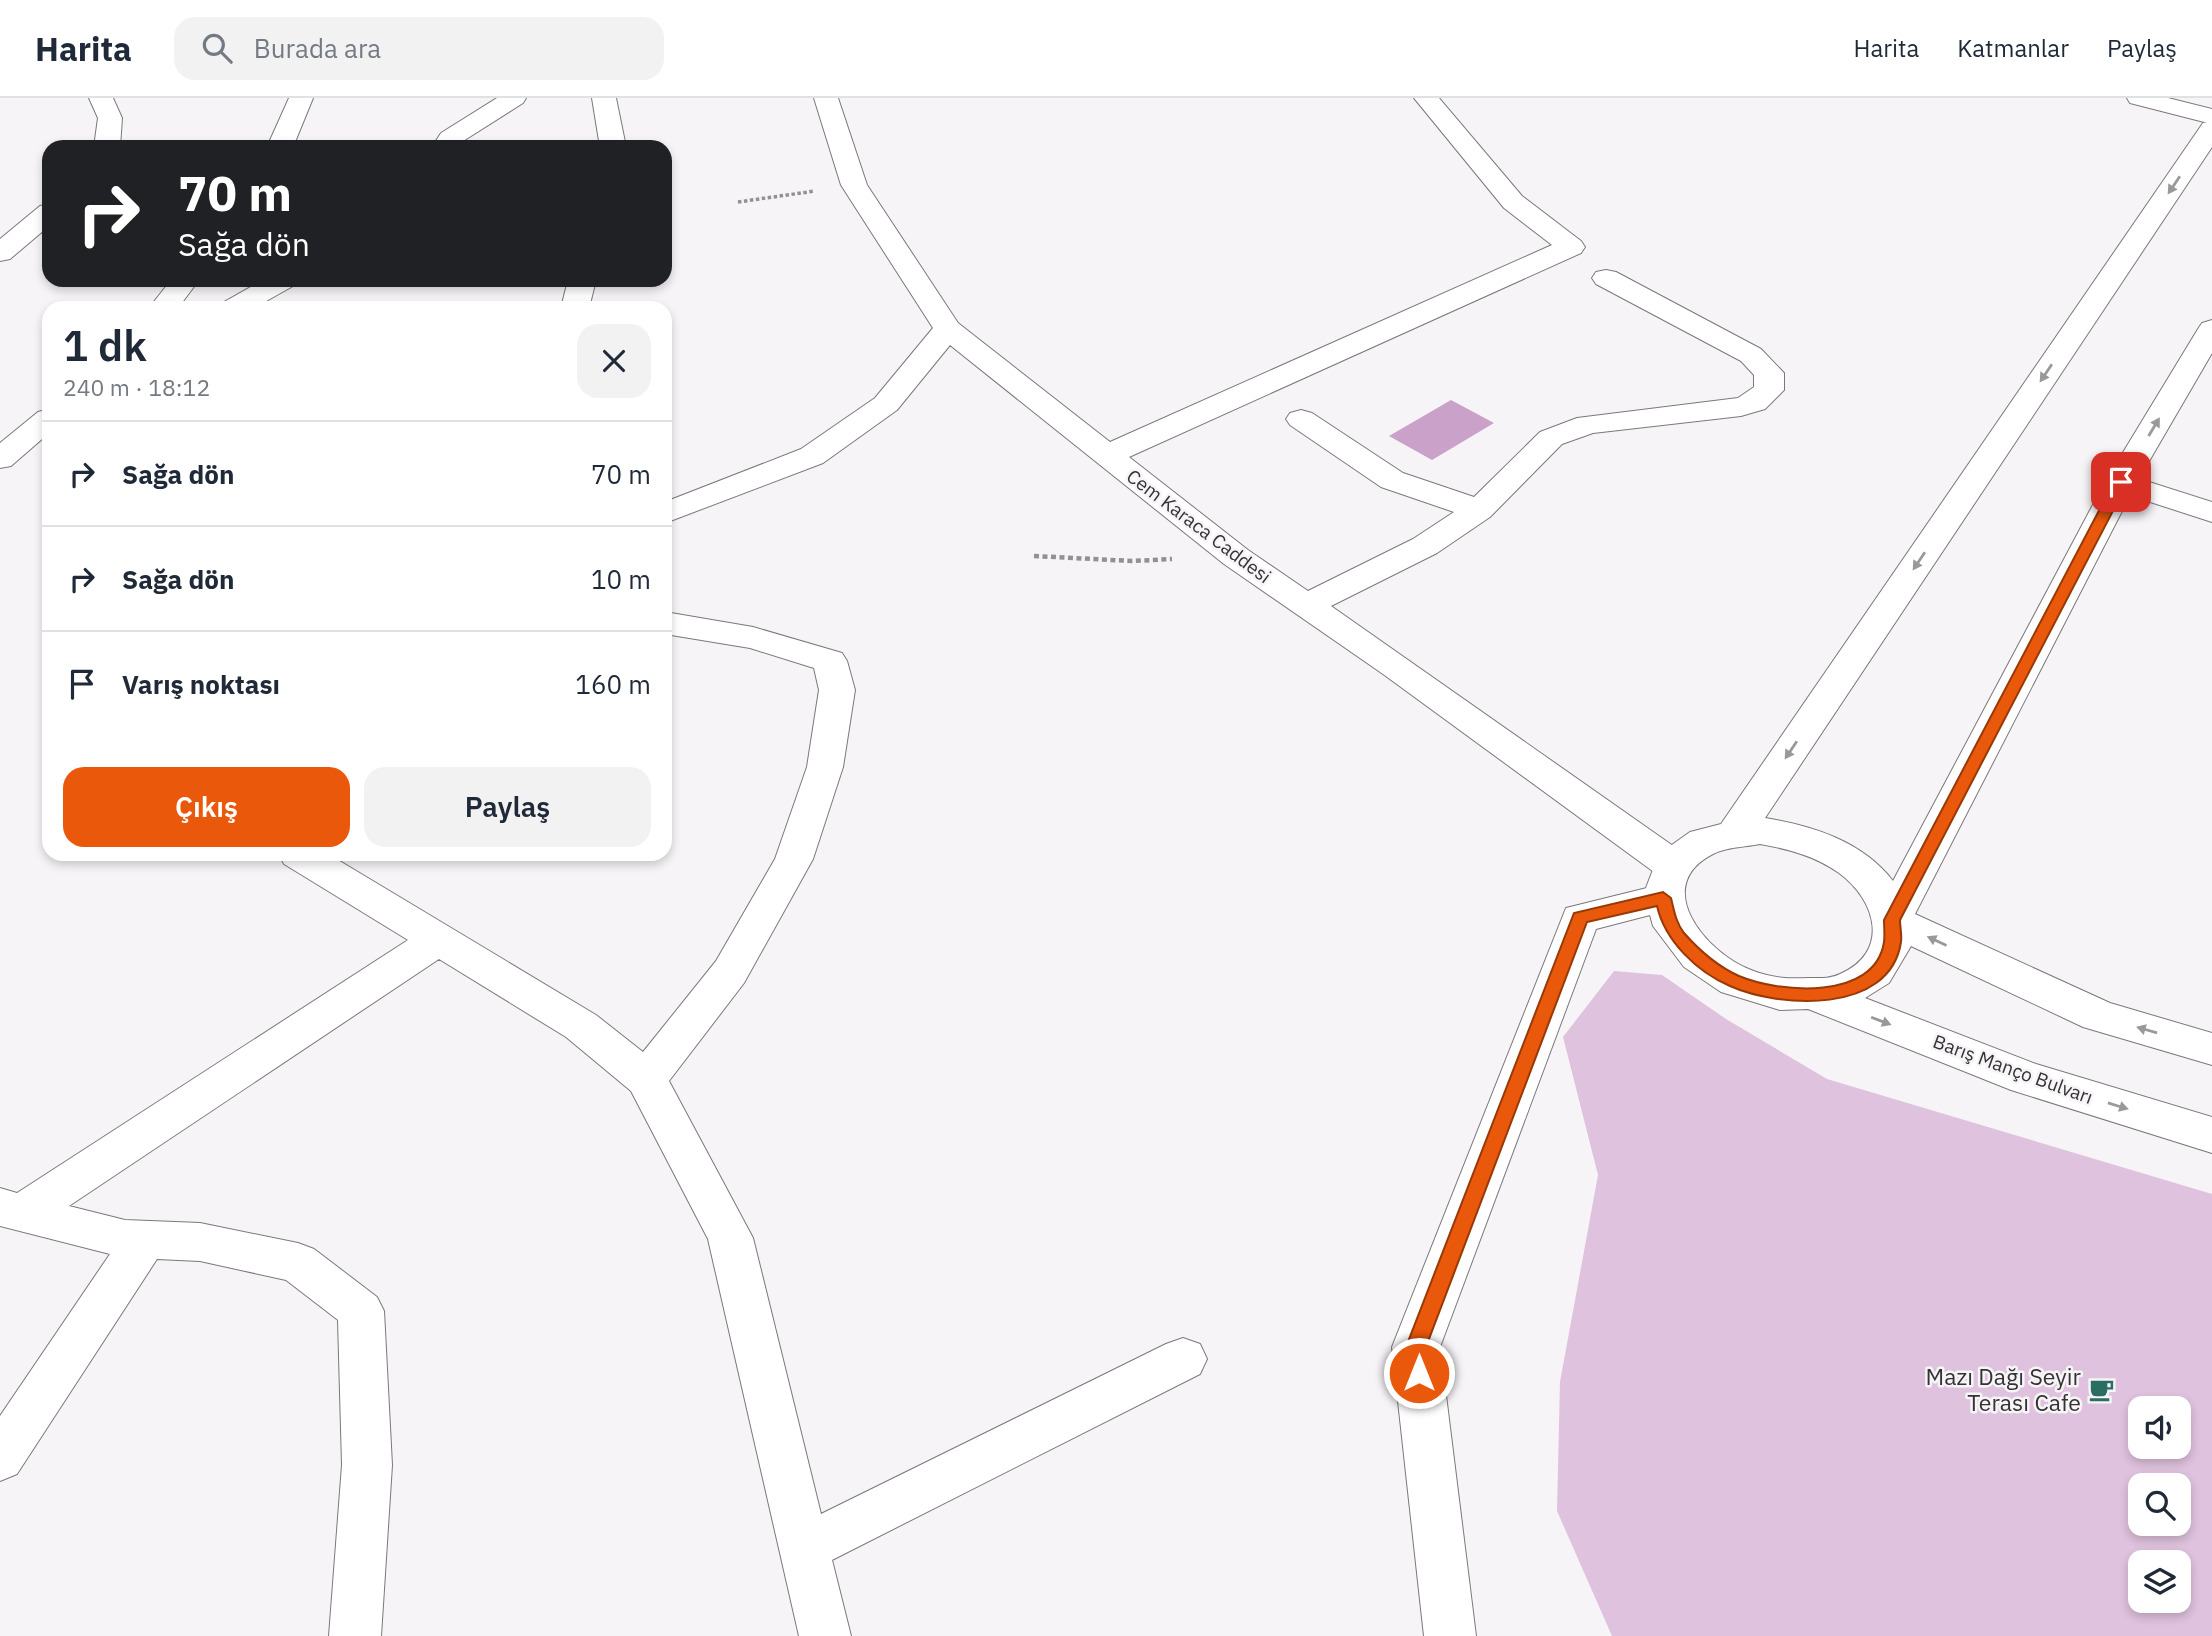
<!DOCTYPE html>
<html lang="tr">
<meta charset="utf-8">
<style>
:root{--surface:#fff;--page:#f2f2f3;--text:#1f2937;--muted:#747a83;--line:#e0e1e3;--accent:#ea580c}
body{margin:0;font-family:"IBM Plex Sans",sans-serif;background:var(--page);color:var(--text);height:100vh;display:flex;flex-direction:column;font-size:26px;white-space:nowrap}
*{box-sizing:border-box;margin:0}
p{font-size:23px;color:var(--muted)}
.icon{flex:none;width:38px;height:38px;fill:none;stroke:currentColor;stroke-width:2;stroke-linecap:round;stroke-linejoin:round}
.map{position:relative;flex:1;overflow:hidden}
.details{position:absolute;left:42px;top:203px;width:630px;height:560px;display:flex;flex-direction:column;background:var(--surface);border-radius:21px;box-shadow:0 4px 10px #0003}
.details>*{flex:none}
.guide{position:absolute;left:42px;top:42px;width:630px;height:147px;border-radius:21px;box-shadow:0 4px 10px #0003;background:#202124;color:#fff;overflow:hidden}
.tools{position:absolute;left:2128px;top:1298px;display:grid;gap:14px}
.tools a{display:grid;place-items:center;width:63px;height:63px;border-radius:14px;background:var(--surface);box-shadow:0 4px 10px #0003;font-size:35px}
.pin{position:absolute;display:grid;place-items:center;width:60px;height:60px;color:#fff;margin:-30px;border-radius:14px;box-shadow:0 4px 10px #0006}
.me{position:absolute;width:77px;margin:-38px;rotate:0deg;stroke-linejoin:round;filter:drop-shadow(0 0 5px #0008)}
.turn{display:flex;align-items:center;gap:24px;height:147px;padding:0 21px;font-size:32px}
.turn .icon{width:91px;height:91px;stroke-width:2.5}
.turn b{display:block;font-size:49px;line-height:60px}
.round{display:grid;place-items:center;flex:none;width:74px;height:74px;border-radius:21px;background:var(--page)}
.headline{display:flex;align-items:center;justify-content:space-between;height:119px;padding:0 21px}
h1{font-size:42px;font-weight:600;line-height:52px}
.action{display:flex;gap:14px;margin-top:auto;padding:14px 21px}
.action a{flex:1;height:80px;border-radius:21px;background:var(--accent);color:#fff;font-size:28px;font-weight:600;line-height:80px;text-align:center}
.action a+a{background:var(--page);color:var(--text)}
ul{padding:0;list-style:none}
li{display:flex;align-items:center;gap:21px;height:105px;padding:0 21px;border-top:2px solid var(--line)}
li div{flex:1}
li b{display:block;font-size:26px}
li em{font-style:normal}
header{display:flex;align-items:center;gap:42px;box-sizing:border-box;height:98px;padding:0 35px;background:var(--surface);border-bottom:2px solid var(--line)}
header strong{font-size:33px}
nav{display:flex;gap:38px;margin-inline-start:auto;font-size:24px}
.search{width:490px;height:63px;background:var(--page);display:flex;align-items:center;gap:18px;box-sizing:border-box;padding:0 24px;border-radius:21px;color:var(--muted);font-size:26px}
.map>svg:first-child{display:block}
</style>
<header>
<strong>Harita</strong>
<div class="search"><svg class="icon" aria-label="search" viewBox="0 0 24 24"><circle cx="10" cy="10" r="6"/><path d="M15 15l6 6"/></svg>Burada ara</div>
<nav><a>Harita</a><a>Katmanlar</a><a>Paylaş</a></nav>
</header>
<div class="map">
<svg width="2212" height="1538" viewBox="0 0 2212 1538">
<rect width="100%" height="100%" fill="#f7f4f7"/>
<path fill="#dfc2dd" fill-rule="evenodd" d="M1614 873 1662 877 1726 921 1827 981 2212 1096V1538H1612L1557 1413 1560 1284 1598 1077 1563 939ZM2140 1311H2179V1349H2140ZM2140 1388H2179V1426H2140ZM2140 1465H2179V1503H2140Z"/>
<path fill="#caa1c8" d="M1451 302 1494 325 1432 362 1389 338Z"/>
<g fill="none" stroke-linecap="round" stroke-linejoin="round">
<defs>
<path id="minor" d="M89 0H113L122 20 120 49H94L98 20Z
M289 0H313L293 49H267Z
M497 0H526L523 5 460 45 458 49H432L441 35Z
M592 0H616L626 49H600Z
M814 0H838L867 87 958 225 1110 344 1552 147 1504 110 1414 0H1439L1522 98 1581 143 1585 149 1581 155 1129 359 1248 452 1308 493 1413 441 1454 414 1381 389 1290 327 1286 321 1290 315 1301 312 1312 315 1403 375 1474 399 1540 334 1577 320 1738 300 1754 289V277L1741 263 1596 186 1592 180 1596 174 1606 172 1616 174 1761 251 1784 275V292L1765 311 1741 318 1593 335 1562 346 1490 419 1437 455 1331 508 1686 757 1691 767 1686 777 1672 781 1658 777 1383 576 1224 466 950 247 897 312 823 365 665 425V404L801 351 875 300 933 230 841 87Z
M2127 0H2168L2212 11V26L2130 5Z
M49 106V128L10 161 0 163V141L40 108Z
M171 182H199L178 210H149Z
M263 182H297L293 188 254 210H220L224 204Z
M568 182H596L589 210H561Z
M49 311V335L11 368 0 370V345L38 314Z
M2121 375 2212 404V424L2110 391 2105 384 2110 377Z
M665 514 753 529 842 555 847 563 855 592 843 669 813 761 744 885 669 983 753 1140 821 1416 1166 1246 1183 1240 1200 1246 1207 1261 1200 1276 832 1462 851 1538H799L708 1141 631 993 566 939 439 861 69 1108 125 1122 200 1125 298 1145 314 1151 377 1199 384 1213 392 1367 381 1538H329L342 1367 338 1222 286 1182 200 1163 157 1161 17 1376 0 1383V1318L110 1156 0 1128V1090L17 1095 408 842 284 766 279 756H328L596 917 643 954 716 863 775 761 807 669 819 592 814 570 750 550 665 536Z
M1663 786 1677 790 1683 800 1677 810 1596 831 1440 1249 1476 1538H1424L1392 1249 1566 810Z"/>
<path id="major" d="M2212 23V49L1765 720C1813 728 1862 743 1893 783L2105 384 2198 231 2202 225 2212 222V255L2137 384 1915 816 2110 905 2212 935V967L2083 929 1911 848 1889 885 1865 900 2036 966 2212 1019V1055L2011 992 1808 911 1780 912 1721 894 1684 869 1653 828 1644 795 1659 756 1690 734 1721 726 2203 25ZM1760 746C1788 751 1815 758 1839 775 1877 803 1890 854 1840 876 1830 881 1819 880 1809 880 1788 881 1771 880 1751 872 1706 855 1650 788 1713 756 1726 749 1746 749 1760 746Z"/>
</defs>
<use href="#minor" stroke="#7b787b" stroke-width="2"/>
<use href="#major" stroke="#7b787b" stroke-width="2"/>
<path stroke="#929092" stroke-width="3.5" stroke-dasharray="3.5 2.5" stroke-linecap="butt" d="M738 104 815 93"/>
<path stroke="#929092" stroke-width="4.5" stroke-dasharray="5 3.5" stroke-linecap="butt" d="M1034 458 1132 463 1172 461"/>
<use href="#minor" fill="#fff" fill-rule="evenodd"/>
<use href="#major" fill="#fff" fill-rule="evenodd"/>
</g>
<defs><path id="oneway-solid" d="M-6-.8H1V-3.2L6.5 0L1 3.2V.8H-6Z" transform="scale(1.75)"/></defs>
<g fill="#9a999a">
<use href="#oneway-solid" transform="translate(2174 87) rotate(124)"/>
<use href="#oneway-solid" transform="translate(2046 275) rotate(124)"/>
<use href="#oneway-solid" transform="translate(2154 329) rotate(-59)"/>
<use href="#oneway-solid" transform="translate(1919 463) rotate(124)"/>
<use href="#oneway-solid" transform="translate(1791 652) rotate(124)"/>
<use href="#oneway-solid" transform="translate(1937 843) rotate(-155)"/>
<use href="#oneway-solid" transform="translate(1881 923) rotate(21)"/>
<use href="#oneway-solid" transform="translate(2147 932) rotate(-164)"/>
<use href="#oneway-solid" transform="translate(2118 1008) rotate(17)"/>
</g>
<path fill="#ea580c" stroke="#983908" stroke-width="2" d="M2121 380 2128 384 1900 822C1900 829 1902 837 1901 844 1890 917 1779 910 1730 888 1697 874 1665 843 1657 808L1587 824 1426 1249 1429 1275 1426 1281 1419 1284 1412 1281 1406 1249 1574 815 1663 794 1671 800C1674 812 1676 825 1684 835 1699 852 1719 869 1739 878 1779 895 1875 903 1884 844 1885 837 1884 829 1884 822L2114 384Z"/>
<defs>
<symbol id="cafe-bare" viewBox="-9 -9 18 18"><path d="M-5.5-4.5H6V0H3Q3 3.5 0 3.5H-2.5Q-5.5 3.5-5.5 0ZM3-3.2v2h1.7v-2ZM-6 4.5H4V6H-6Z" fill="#2a6e61" stroke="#f7f4f7" stroke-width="2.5" paint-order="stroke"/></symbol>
</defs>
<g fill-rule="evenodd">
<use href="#cafe-bare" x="2084" y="1274" width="35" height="35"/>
</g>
<g text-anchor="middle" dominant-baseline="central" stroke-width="5" stroke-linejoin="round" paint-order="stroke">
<g font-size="19" fill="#343334" stroke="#f7f4f7">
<text transform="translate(1199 428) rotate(37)">Cem Karaca Caddesi</text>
<text transform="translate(2013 971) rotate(20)">Barış Manço Bulvarı</text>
</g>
<g font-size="23" fill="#343334" stroke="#f7f4f7" text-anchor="end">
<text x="2081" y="1278">Mazı Dağı Seyir<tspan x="2081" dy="26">Terası Cafe</tspan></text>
</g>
</g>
</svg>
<div class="tools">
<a><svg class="icon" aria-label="sound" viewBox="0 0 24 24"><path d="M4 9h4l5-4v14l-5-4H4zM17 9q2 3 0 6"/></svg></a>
<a><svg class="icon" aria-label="search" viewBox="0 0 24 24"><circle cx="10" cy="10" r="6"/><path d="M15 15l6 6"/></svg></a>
<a><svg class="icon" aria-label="layers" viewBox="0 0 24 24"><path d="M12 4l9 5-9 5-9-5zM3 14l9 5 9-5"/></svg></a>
</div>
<div class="pin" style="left:2121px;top:384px;background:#d93025"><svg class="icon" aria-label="arrive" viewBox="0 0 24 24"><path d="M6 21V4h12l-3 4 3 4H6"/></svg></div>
<svg class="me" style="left:1419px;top:1275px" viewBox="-20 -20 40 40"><circle r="17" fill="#ea580c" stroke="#fff" stroke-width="3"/><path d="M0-11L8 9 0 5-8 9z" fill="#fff"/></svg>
<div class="guide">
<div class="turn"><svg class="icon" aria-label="right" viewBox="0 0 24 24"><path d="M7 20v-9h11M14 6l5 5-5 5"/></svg><div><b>70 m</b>Sağa dön</div></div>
</div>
<section class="details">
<div class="headline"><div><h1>1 dk</h1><p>240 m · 18:12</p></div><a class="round"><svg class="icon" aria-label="close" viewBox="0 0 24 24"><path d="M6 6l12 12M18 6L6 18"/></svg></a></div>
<ul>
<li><svg class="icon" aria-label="right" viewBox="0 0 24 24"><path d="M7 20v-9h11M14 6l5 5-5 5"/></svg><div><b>Sağa dön</b></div><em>70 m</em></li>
<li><svg class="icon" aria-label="right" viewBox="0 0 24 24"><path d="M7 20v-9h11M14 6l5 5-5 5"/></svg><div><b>Sağa dön</b></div><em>10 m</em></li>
<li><svg class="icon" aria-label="arrive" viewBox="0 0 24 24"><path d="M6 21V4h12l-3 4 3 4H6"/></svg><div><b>Varış noktası</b></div><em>160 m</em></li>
</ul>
<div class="action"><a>Çıkış</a><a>Paylaş</a></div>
</section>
</div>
